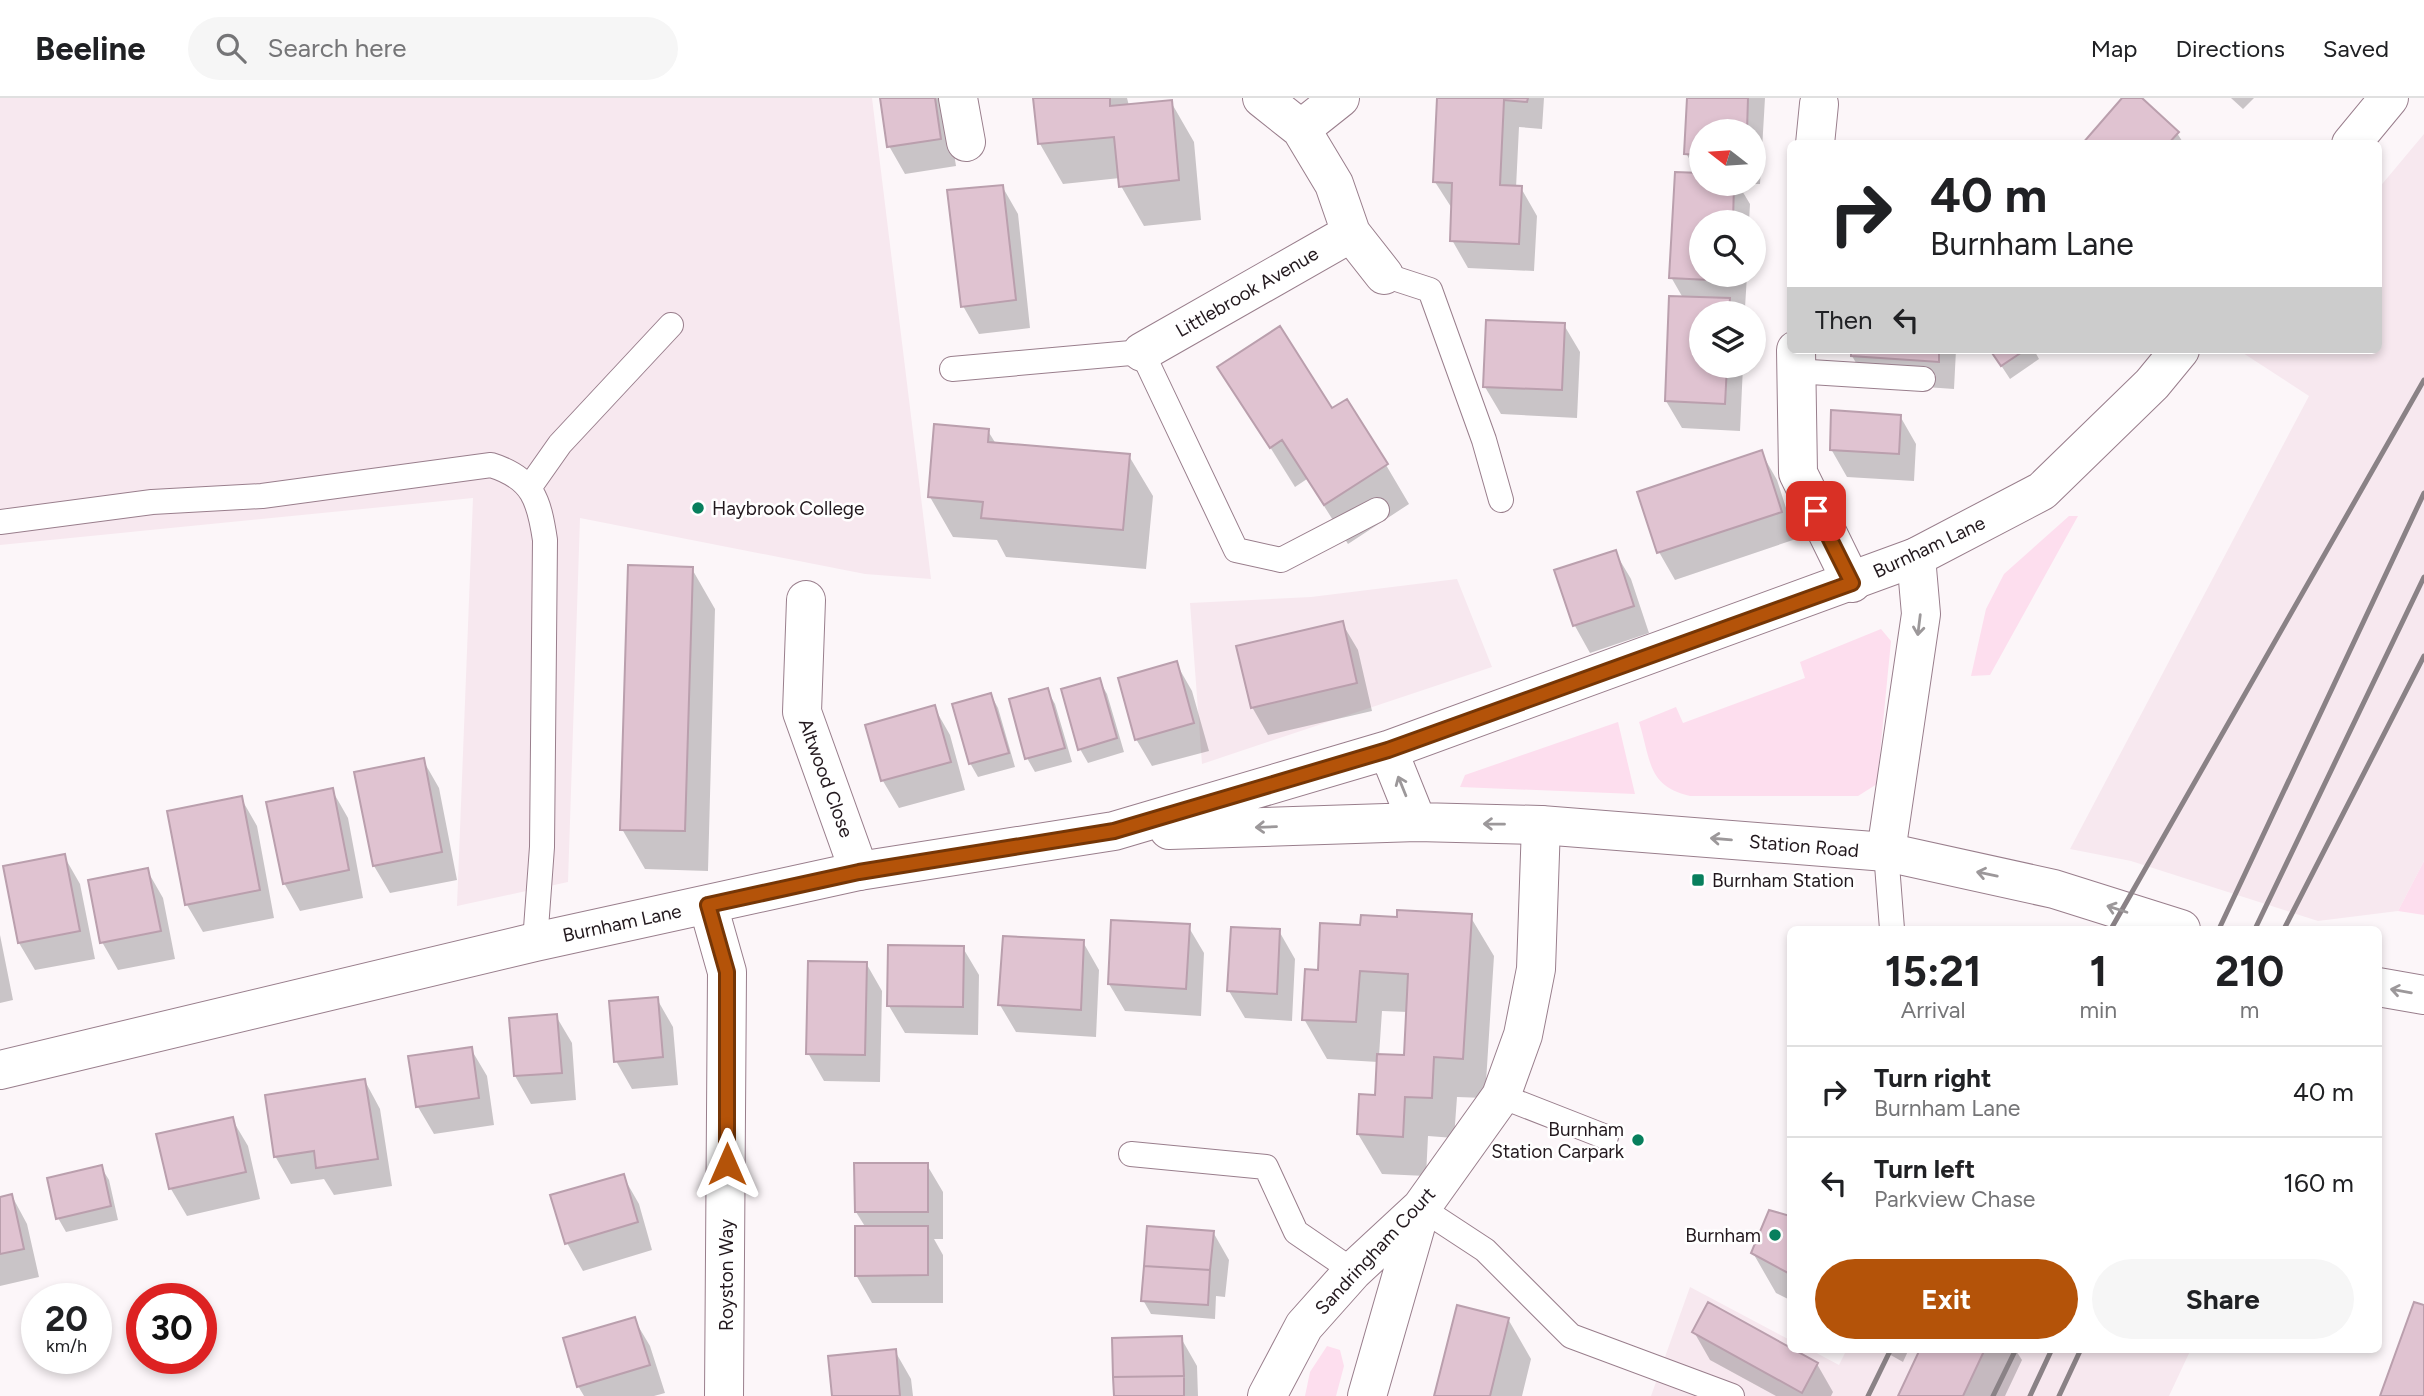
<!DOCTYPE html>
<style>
:root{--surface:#fff;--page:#f6f6f6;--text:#202124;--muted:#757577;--line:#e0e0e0;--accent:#b45309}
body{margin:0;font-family:Figtree,sans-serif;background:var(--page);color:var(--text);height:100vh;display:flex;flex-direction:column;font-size:26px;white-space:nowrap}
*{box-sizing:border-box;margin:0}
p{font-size:23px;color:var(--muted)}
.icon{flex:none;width:38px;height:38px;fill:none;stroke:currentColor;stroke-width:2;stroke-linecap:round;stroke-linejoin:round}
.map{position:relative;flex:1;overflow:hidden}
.sheet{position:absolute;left:1787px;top:828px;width:595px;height:427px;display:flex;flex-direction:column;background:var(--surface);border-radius:10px;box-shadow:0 4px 10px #0003}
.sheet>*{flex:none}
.guide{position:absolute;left:1787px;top:42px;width:595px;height:214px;border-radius:10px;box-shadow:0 4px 10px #0003;background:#fff;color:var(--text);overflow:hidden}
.needle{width:46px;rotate:287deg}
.tools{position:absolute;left:1689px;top:21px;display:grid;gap:14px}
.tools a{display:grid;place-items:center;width:77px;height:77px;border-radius:50%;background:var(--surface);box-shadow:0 4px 10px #0003;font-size:35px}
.speed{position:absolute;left:21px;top:1185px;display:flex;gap:14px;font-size:35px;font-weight:700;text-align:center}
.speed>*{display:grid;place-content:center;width:91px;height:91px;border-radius:50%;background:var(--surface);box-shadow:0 4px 10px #0003;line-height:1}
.speed small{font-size:18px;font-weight:400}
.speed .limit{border:10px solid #d22;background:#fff;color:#111}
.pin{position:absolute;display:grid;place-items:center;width:60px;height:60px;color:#fff;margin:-30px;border-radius:14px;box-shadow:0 4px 10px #0006}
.me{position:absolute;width:77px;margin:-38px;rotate:0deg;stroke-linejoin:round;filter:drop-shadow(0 0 5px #0008)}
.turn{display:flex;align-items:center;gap:24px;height:147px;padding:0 28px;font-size:32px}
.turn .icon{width:91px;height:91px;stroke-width:2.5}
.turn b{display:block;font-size:49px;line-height:60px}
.then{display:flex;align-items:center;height:66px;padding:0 28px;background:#0003;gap:14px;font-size:26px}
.eta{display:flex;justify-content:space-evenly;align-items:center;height:119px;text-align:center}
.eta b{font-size:42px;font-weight:700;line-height:49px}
.button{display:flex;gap:14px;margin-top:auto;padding:14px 28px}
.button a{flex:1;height:80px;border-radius:42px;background:var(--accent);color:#fff;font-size:28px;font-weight:700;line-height:80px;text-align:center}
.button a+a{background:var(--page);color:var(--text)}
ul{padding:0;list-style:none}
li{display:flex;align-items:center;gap:21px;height:91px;padding:0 28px;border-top:2px solid var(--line)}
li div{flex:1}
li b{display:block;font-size:26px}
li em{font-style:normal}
header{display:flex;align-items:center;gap:42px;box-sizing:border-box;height:98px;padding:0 35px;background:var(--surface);border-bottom:2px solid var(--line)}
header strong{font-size:33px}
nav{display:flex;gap:38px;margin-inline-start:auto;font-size:24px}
.search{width:490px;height:63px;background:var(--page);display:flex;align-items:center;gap:18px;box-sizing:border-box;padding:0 24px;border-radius:38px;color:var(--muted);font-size:26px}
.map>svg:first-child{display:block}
</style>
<header>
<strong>Beeline</strong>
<div class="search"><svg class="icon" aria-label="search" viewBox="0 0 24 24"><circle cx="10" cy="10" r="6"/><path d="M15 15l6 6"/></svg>Search here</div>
<nav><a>Map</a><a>Directions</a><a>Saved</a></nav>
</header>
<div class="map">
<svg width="2424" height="1298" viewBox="0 0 2424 1298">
<rect width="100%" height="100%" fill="#fcf6f9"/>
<path fill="#f7e8ef" d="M0 0H872L931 481 865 476 580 420 568 784 457 808 473 400 0 447Z
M2424 36V763L2398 813 2318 823 2131 763 2070 751 2309 298 2243 255 2246 252H2378V91Z
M1457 481 1492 569 1202 666 1190 505 1311 499Z
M1690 1189 1790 1242V1251H1809L1839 1267 1847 1251H2191L2169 1298H1651Z"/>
<path fill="#fddeee" d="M2069 418H2078L1990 577 1971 578 1986 511 2004 476Z
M1881 531 1891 543 1877 686 1858 698H1690C1647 688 1651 662 1639 624L1676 609 1683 625 1805 580 1800 564Z
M1618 624 1635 696 1460 689 1465 677Z
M2424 763V817L2398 813Z
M1327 1248 1340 1252 1344 1268 1336 1298H1305L1310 1274Z"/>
<path fill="#0003" fill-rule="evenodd" d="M882 0H945L956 68 905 76 889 48Z
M1035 0H1127L1129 8 1171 4 1194 44 1201 122 1144 128 1121 88 1120 80 1063 86 1040 46Z
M1466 0H1544L1542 31 1519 29 1516 90H1521L1537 118 1534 173 1468 170 1452 142 1453 112 1435 84Z
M1689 0H1765L1760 86H1754V33H1701V86H1738L1750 106 1749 124H1701V177H1747L1745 210 1733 209 1737 215H1701V268H1743L1740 333 1682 330 1666 303 1683 200 1671 179 1698 77 1686 55Z
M2125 0H2139L2177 35 2184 46H2084Z
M2231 0H2254L2243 11Z
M1002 88 1018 116 1030 230 979 236 963 208Z
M1564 227 1580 254 1577 320 1501 316 1485 289Z
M1853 252H1956L1954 291 1868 285 1852 258Z
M1991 252H2034L2039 261 2010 281Z
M1220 269 1331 313 1386 367 1409 406 1348 446 1307 381 1295 389Z
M1900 318 1916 346 1914 383 1847 379 1831 351Z
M988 333 996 346 1129 358 1153 398 1146 471 1006 459 997 442 953 439 930 399Z
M1761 354 1777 382 1796 441 1675 482 1659 454Z
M1615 454 1631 481 1649 535 1590 555 1575 528 1556 473Z
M692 471 715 511 708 773 645 771 622 731Z
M1342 525 1358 552 1372 613 1268 637 1252 609Z
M1176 565 1192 593 1209 653 1152 668 1136 641Z
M1099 582 1107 596 1124 654 1088 665 1080 651Z
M1047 592 1055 606 1072 664 1035 674 1027 660Z
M991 597 998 610 1015 669 978 679 970 665Z
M934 609 950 637 965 692 899 710 883 683 868 628Z
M423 662 439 690 457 782 390 795 374 768Z
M332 692 348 720 363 800 300 813 284 785Z
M241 700 257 728 274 820 203 834 187 807Z
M64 758 80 786 95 861 35 872 19 845Z
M147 772 163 800 175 861 118 872 102 844Z
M1470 818 1494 858 1485 1000 1457 999 1454 1040 1428 1038 1426 1078 1382 1076 1358 1036 1376 999 1378 964 1327 961 1304 921 1320 873 1362 829 1398 821ZM1382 913 1408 914 1405 959 1379 958Z
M1188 828 1204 855 1201 918 1125 913 1109 886Z
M1279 833 1295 861 1292 923 1245 920 1229 893Z
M0 837 13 902 0 905Z
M1083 844 1099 872 1096 939 1016 934 1000 907Z
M963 850 979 877 978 937 905 935 889 908Z
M866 865 882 893 880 984 824 983 808 955Z
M657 901 673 929 678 987 632 991 616 963Z
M556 918 572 945 576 1002 531 1006 515 978Z
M471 951 487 978 494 1027 434 1036 418 1009 410 960Z
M365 983 380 1011 392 1088 334 1097 324 1081 291 1086 275 1058Z
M232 1021 248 1048 260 1101 187 1118 171 1091 158 1038Z
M927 1067 943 1094V1141H934L943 1157V1205H872L856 1177 866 1130 856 1114Z
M101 1069 109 1082 118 1122 66 1134 58 1120Z
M623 1078 639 1106 652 1152 583 1173 567 1145Z
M12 1098 27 1126 39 1179 0 1188V1101Z
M1770 1114 1790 1120V1202L1776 1195 1753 1155Z
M1213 1134 1229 1162 1225 1199 1216 1198 1215 1221 1151 1216 1143 1202Z
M634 1221 650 1248 665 1295 654 1298H584L578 1288Z
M1508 1221 1531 1261 1522 1298H1436Z
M1694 1234 1817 1266 1833 1294 1831 1298H1776L1710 1262Z
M1181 1240 1197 1268 1198 1298H1116Z
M1880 1251H1909L1903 1264Z
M1922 1251H2015L2022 1262 2005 1298H1900Z
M895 1253 911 1281 913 1298H834Z"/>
<path fill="#e0c3d1" stroke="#ba9fad" stroke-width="2" d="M880 0H935L941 41 887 49Z
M1033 0H1110V8L1172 2 1179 82 1119 89 1114 39 1038 46Z
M1437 0H1528L1527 4 1504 2 1500 87 1522 88 1519 146 1450 143 1452 85 1433 84Z
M1687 0H1748L1747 33H1701V57L1684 56Z
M2122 0H2142L2179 34 2168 46H2082Z
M1675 74 1701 75V86H1734L1733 124H1701V177H1731L1730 183 1669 180Z
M1003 87 1016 202 961 209 947 92Z
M1669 198 1730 200 1729 215H1701V268H1727L1725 306 1665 303Z
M1486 222 1565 225 1562 292 1483 289Z
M1280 228 1332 310 1347 301 1388 366 1324 407 1282 342 1270 350 1217 269Z
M1851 252H1939V264L1851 258Z
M1990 252H2025L2001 268Z
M1831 312 1901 317 1899 356 1830 352Z
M934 326 989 331 988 344 1130 356 1123 432 981 420 983 404 928 399Z
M1762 352 1782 414 1657 455 1637 394Z
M1616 452 1634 508 1573 528 1554 472Z
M628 467 693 469 685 733 620 732Z
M1343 523 1357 585 1251 610 1236 548Z
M1177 563 1194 625 1135 642 1118 580Z
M1100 580 1117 640 1078 652 1061 591Z
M1048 590 1065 650 1025 661 1009 601Z
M991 595 1009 655 969 666 952 606Z
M935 607 951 664 881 683 865 627Z
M424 660 442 754 373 768 354 674Z
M333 690 349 772 283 786 266 704Z
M242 698 260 792 185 807 167 713Z
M65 756 80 833 18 845 3 768Z
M148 770 161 833 100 845 88 782Z
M1397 812 1472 816 1463 961 1434 959 1432 1000 1405 999 1403 1039 1357 1036 1359 996 1375 997 1377 956 1404 957 1408 876 1360 873 1356 924 1302 922 1305 871 1318 872 1320 825 1360 827 1361 817 1397 819Z
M1111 822 1190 826 1186 891 1108 886Z
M1231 829 1280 831 1277 896 1227 893Z
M1003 838 1084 842 1081 912 998 907Z
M888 847 964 848 963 909 887 908Z
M808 863 867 864 865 957 806 956Z
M658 899 663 959 614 964 609 903Z
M557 916 562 975 514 978 509 920Z
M472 949 479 1000 416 1009 408 958Z
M365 981 378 1061 316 1070 314 1053 274 1059 265 997Z
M233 1019 246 1074 169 1091 156 1036Z
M854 1065H928V1114H855Z
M102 1067 111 1108 56 1121 47 1080Z
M624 1076 638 1124 565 1146 550 1097Z
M12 1096 24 1151 0 1156V1099Z
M1769 1112 1790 1118V1176L1751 1155Z
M855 1128H928V1177L855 1178Z
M1147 1128 1214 1133 1210 1172 1144 1168Z
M1144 1168 1210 1172 1208 1207 1141 1203Z
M1708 1204 1818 1265 1802 1295 1692 1234Z
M2414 1204 2424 1207V1298H2380Z
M1457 1207 1509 1220 1490 1298H1434Z
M635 1219 650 1267 577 1289 563 1240Z
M1182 1238 1184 1278 1113 1279 1112 1240Z
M896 1251 900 1298H832L828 1258Z
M1920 1251H1985L1963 1298H1898Z
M1184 1278V1298H1114L1113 1279Z"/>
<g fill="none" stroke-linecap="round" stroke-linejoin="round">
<defs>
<path id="lane" d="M1384 177 1430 192 1484 342 1501 402
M952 271 1142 254 1236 452 1281 462 1377 412
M1794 273 1923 281
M529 390 560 346 671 227
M0 424 152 404 262 398 491 367C533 380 539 402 545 442L542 749 535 844
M1886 754 1892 831
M1501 998 1606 1039
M1131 1056 1266 1069 1296 1134 1353 1173
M1421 1110 1485 1152 1571 1238 1732 1298"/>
<path id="street" d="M958 0 966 44
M1262 0 1301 31 1334 86 1351 135 1384 177
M1301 31 1340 0
M1815 46 1819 6
M1796 252 1798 375 1852 485
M1142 254 1351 135
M806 502 802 614 859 773
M1886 754 1921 516 1916 459
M708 807 727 874 724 1298
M1267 1298 1304 1228 1353 1173 1421 1110 1501 998 1523 937 1536 871 1541 727
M1367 1298 1421 1110"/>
<path id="secondary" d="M2351 46 2389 0
M1388 652 1417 724
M1169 732 1417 724 1541 727 1886 754 2054 791 2181 831
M2378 889 2424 897
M0 972 535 844 859 773 1114 733 1388 652 1916 459 2042 393 2152 286 2180 252"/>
</defs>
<use href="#lane" stroke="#997e8c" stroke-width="26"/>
<use href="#street" stroke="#997e8c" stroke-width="40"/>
<use href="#secondary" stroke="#997e8c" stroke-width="40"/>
<use href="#lane" stroke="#fff" stroke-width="24"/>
<use href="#street" stroke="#fff" stroke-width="38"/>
<use href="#secondary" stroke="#fff" stroke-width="38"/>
<path stroke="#8a8286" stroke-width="5" d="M2111 831 2424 282
M2219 831 2424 395
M2255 831 2424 479
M2284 831 2424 558
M1868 1298 1891 1251
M1993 1298 2016 1251
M2030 1298 2052 1251
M2059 1298 2081 1251"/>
</g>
<defs><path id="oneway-shaft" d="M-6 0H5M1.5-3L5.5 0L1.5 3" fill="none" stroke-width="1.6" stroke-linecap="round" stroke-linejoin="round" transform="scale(1.75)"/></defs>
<g stroke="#9c989a">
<use href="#oneway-shaft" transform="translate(1919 527) rotate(97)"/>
<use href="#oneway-shaft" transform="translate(1402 688) rotate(-112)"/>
<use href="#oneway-shaft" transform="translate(1494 726) rotate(-179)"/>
<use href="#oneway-shaft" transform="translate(1266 729) rotate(178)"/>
<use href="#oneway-shaft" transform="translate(1721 741) rotate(-175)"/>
<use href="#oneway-shaft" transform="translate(1987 776) rotate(-168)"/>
<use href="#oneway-shaft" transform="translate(2117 811) rotate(-162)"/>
<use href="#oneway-shaft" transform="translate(2401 893) rotate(-170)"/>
</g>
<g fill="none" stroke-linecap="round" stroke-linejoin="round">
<defs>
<path id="route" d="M727 1066V874L708 807 859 774 1114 733 1388 652 1852 485 1816 413"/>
</defs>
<use href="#route" stroke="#753606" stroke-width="18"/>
<use href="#route" stroke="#b45309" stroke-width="12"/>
</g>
<g fill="#087f5d" stroke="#fff" stroke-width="2.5">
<circle cx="698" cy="410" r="7"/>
<rect x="1691" y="775" width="14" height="14" rx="3.5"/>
<circle cx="1638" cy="1042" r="7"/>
<circle cx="1775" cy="1137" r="7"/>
</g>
<g text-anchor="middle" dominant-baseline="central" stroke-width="5" stroke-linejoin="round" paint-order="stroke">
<g font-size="19" fill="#23191e" stroke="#fff">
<text transform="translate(1247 194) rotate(-30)">Littlebrook Avenue</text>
<text transform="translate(1929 449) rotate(-25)">Burnham Lane</text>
<text transform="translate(826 680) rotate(70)">Altwood Close</text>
<text transform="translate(1804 748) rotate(5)">Station Road</text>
<text transform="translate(622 825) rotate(-12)">Burnham Lane</text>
<text transform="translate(1375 1153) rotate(-47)">Sandringham Court</text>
<text transform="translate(726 1177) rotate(-90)">Royston Way</text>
</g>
<g font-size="19" fill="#23191e" stroke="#fff" text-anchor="start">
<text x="712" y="410">Haybrook College</text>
<text x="1712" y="782">Burnham Station</text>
<text x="1624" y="1031" text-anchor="end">Burnham<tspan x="1624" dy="22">Station Carpark</tspan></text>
<text x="1761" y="1137" text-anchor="end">Burnham</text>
</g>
</g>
</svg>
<div class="tools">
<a><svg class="needle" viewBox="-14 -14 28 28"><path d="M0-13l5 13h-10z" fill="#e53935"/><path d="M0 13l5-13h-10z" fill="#757577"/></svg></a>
<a><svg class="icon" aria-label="search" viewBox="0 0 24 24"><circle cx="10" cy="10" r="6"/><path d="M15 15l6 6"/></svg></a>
<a><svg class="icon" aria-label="layers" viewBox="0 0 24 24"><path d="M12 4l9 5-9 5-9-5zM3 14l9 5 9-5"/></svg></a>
</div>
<div class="speed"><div>20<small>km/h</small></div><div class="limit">30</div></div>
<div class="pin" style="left:1816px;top:413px;background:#d93025"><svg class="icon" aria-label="arrive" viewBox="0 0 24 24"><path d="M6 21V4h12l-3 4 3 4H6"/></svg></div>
<svg class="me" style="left:727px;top:1066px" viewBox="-20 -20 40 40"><path d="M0-17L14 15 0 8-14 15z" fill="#b45309" stroke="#fff" stroke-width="4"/></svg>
<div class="guide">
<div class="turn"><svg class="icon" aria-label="right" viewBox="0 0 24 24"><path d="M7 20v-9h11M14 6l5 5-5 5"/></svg><div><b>40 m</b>Burnham Lane</div></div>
<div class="then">Then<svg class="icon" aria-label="left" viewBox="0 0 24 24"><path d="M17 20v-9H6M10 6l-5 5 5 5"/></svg></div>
</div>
<section class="sheet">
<div class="eta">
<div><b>15:21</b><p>Arrival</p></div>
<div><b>1</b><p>min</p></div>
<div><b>210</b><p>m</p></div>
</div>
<ul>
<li><svg class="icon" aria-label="right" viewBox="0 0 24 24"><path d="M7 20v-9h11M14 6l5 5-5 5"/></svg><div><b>Turn right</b><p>Burnham Lane</p></div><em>40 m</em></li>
<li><svg class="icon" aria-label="left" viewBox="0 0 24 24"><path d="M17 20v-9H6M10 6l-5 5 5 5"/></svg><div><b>Turn left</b><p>Parkview Chase</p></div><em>160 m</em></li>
</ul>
<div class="button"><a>Exit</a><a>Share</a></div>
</section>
</div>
